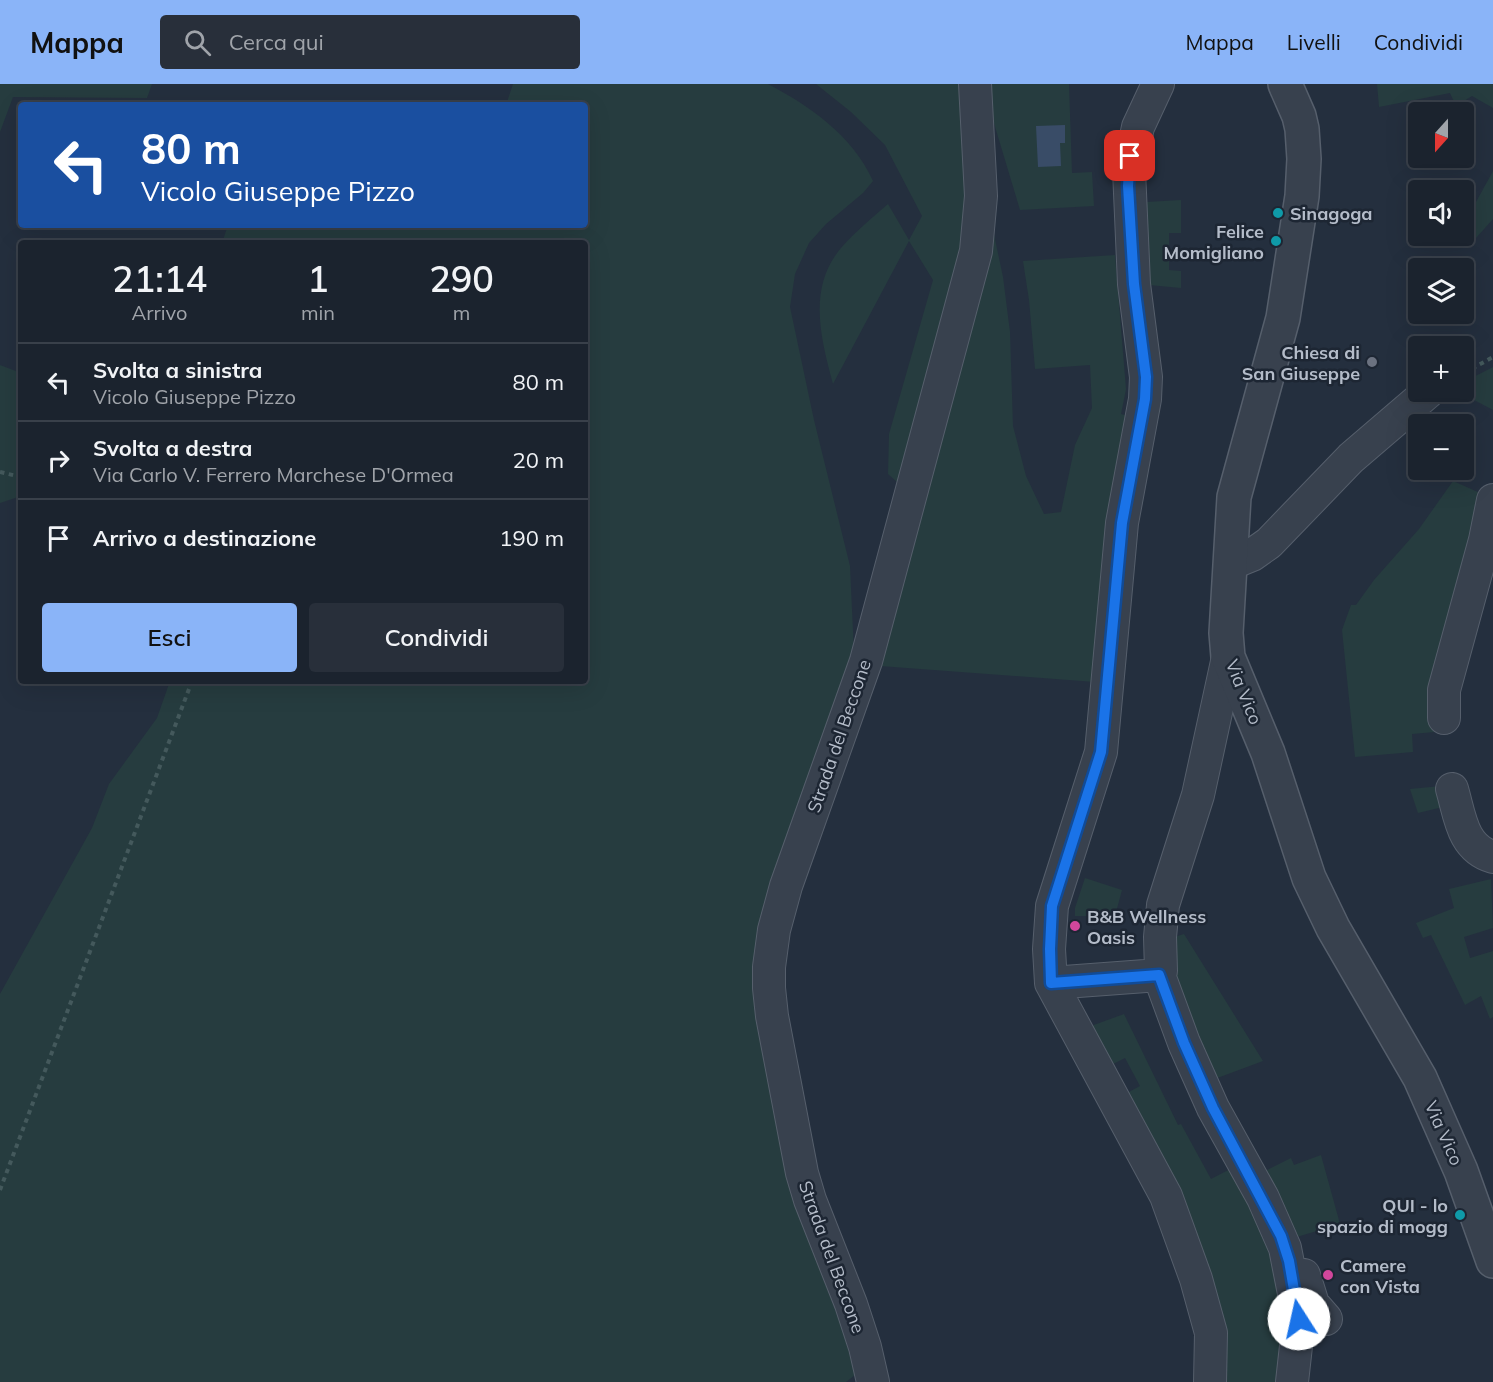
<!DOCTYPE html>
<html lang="it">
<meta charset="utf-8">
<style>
:root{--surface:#1b232e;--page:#282f3a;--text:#f1f3f6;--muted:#a0a4aa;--line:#39404a;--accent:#8ab4f8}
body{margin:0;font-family:Mulish,sans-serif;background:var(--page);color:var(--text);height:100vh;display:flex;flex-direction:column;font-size:22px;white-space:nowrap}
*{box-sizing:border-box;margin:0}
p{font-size:20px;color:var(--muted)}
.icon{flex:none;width:33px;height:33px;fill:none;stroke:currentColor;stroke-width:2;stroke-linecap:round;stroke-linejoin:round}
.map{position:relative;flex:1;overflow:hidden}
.sheet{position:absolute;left:18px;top:156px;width:570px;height:444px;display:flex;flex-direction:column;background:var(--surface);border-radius:6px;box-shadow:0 6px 24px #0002,0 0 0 2px var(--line)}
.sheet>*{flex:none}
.hud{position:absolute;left:18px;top:18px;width:570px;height:126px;border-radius:6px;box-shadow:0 6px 24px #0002,0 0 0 2px var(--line);background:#1a4fa0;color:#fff;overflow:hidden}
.needle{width:39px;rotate:201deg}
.controls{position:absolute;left:1408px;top:18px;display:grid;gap:12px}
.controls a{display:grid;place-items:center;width:66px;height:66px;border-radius:6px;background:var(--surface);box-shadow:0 6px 24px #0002,0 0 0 2px var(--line);font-size:30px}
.pin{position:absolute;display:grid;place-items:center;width:51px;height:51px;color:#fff;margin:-26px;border-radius:12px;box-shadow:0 3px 9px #0006}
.me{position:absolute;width:66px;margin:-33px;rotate:350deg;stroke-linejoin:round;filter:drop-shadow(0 0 4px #0008)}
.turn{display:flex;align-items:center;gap:21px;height:126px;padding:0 24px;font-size:27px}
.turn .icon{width:78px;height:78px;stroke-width:2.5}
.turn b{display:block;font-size:42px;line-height:51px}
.eta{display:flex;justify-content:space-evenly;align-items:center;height:102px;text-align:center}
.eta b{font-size:36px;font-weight:600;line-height:42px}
.button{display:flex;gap:12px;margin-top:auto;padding:12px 24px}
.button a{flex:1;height:69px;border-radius:6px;background:var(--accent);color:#111;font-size:24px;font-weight:600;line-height:69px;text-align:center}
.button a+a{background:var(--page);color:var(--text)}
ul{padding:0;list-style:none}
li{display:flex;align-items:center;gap:18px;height:78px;padding:0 24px;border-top:2px solid var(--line)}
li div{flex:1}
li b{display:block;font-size:22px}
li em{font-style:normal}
header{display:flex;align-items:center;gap:36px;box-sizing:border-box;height:84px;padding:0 30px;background:var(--accent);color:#111}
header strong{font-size:28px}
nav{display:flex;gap:33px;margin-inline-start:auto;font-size:21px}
.search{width:420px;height:54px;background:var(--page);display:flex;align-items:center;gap:15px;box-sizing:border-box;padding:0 21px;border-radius:6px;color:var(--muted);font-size:22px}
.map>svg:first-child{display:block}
</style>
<header>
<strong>Mappa</strong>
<div class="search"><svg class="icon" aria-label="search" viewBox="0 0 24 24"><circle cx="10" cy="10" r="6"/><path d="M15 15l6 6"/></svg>Cerca qui</div>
<nav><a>Mappa</a><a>Livelli</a><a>Condividi</a></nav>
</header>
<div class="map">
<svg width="1493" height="1298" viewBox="0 0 1493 1298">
<rect width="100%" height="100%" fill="#242f3e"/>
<path fill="#263c3f" d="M0 0H152L147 14 13 13 0 48Z
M513 0H768C810 22 853 52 873 97L863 109 826 140 809 159 795 190 790 223 814 336 850 482 854 569 769 811 788 1091 801 1137 843 1246 855 1291 846 1298H0V910L92 744 109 700 157 634 170 597H585V159H222L228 141H585V21H506Z
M816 0H963L967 48 965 146 955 195 897 398 888 390 889 350 933 196 909 157 833 300C821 255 807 204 841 164 855 148 872 134 888 120L909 156 922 132 885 61 851 28Z
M988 0H1069L1072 89 1092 88 1094 122 1020 126 990 26Z
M1377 0H1493V24L1472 12 1456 22 1450 9 1379 23Z
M1493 87V135L1476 154 1464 144V140Z
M1181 116V149H1169V186L1181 187V204L1149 201 1146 118Z
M993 146 1003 193 1010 248 1013 342 1026 392 1044 430 1061 428 1075 361 1092 324 1090 281 1035 285 1029 216 1023 177 1115 171 1126 305 1121 330 1129 332 1095 598 880 582 903 502Z
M0 281 21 289V412L0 419Z
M1493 283V326L1459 308H1464V298Z
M1453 397 1487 412 1435 606V648L1412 650 1413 668 1355 673 1342 546 1351 521H1356L1374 496 1419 445Z
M1441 702 1447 722 1418 729 1410 705Z
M1085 794 1122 806 1115 832H1075V824Z
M1491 795 1493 844 1464 853 1470 874 1493 867V933L1490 935 1481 912 1465 921 1431 851 1423 854 1416 839 1454 824 1449 805Z
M1184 850 1263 977 1212 996 1175 911 1168 855Z
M1124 930 1178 1041 1181 1040 1211 1095 1236 1082 1265 1133 1293 1235 1283 1298H1225L1224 1246 1213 1196 1177 1106 1127 1009 1140 1002 1125 974 1111 981 1091 942Z
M1321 1071 1340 1140 1290 1155 1257 1091 1291 1074 1294 1081Z"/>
<path fill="#394c67" d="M1065 41V59H1060L1061 82 1038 83 1036 42Z"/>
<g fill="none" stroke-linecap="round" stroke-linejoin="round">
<defs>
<path id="minor" d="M1158 0 1138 43 1129 86 1134 200 1146 293 1145 315 1122 439 1101 668 1052 822 1049 865 1051 899 1166 1112 1196 1195 1211 1249 1210 1298
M1230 480 1252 471 1269 459 1351 374 1428 308
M1444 634V606L1485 456 1493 416
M1452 705C1460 732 1462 764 1493 773
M1159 891 1184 959 1213 1024 1263 1114 1285 1164 1299 1235 1292 1298
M1051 899 1159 891 1161 887 1160 853 1163 821 1198 711 1228 573
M1304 1191 1313 1220 1326 1235
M873 1298 865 1263 851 1220 810 1116 802 1089 772 932 769 904V883L774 846 786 802 866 577 976 167 981 112 975 0"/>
<path id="tertiary" d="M1285 0 1299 32 1302 45 1304 75 1302 112 1283 234 1234 413 1226 549 1228 573 1268 669 1309 794 1333 844 1420 994 1461 1087 1493 1177"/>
</defs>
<use href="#minor" stroke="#565f6c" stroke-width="34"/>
<use href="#tertiary" stroke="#565f6c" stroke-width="36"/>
<path stroke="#44595c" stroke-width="4" stroke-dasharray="4.5 4.5" stroke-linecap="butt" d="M1464 289 1493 273
M0 388 21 393
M0 1106 192 597"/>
<use href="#minor" stroke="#38414e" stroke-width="32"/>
<use href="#tertiary" stroke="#38414e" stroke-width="33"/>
</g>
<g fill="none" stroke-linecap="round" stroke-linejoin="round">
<defs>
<path id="route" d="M1130 72 1128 102 1134 200 1146 293 1145 315 1122 439 1101 668 1052 822 1050 865 1051 899 1159 891 1184 959 1213 1024 1281 1152 1289 1177 1299 1235"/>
</defs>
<use href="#route" stroke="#114b97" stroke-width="15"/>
<use href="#route" stroke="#1a73e8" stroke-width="10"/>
</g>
<g fill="#0f9aa8" stroke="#1d2633" stroke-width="2">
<circle cx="1278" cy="129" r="6"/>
<circle cx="1276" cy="157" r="6"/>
<circle cx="1460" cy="1131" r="6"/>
</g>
<circle fill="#6b7280" stroke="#1d2633" stroke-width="2" cx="1372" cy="278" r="6"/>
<g fill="#d1479c" stroke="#1d2633" stroke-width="2">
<circle cx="1075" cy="842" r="6"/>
<circle cx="1328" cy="1191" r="6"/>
</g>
<g text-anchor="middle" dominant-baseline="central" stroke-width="5" stroke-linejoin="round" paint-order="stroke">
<g font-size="18" font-weight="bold" fill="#b4bcc9" stroke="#1d2633" text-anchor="start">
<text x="1290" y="129">Sinagoga</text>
<text x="1264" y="147" text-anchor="end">Felice<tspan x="1264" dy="21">Momigliano</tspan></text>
<text x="1360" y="268" text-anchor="end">Chiesa di<tspan x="1360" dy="21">San Giuseppe</tspan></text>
<text x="1087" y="832">B&amp;B Wellness<tspan x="1087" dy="21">Oasis</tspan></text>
<text x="1448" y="1121" text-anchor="end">QUI - lo<tspan x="1448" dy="21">spazio di mogg</tspan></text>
<text x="1340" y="1181">Camere<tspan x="1340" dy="21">con Vista</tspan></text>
</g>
<g font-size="18" fill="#b4bcc9" stroke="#1d2633">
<text transform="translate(1244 608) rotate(68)">Via Vico</text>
<text transform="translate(839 652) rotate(-71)">Strada del Beccone</text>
<text transform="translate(1444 1049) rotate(66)">Via Vico</text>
<text transform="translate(832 1173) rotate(70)">Strada del Beccone</text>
</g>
</g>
</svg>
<div class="controls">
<a><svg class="needle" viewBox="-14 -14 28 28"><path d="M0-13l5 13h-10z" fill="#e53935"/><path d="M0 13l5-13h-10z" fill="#a0a4aa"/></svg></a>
<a><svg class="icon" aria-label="sound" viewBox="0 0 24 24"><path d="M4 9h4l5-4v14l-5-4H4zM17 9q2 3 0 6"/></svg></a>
<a><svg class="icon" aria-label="layers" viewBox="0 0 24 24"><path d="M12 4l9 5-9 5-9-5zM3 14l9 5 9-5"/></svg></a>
<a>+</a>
<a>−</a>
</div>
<div class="pin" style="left:1130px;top:72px;background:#d93025"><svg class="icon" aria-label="arrive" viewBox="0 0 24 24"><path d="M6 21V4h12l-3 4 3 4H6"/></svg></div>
<svg class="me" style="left:1299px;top:1235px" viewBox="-20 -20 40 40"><circle r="19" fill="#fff"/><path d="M0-13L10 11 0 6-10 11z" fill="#1a73e8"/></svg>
<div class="hud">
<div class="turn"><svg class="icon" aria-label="left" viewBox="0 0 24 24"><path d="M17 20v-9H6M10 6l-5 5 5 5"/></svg><div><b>80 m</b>Vicolo Giuseppe Pizzo</div></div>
</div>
<section class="sheet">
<div class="eta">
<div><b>21:14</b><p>Arrivo</p></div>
<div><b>1</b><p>min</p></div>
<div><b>290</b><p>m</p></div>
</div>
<ul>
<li><svg class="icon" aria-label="left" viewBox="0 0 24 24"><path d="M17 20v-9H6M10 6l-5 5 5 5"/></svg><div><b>Svolta a sinistra</b><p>Vicolo Giuseppe Pizzo</p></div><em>80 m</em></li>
<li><svg class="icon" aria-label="right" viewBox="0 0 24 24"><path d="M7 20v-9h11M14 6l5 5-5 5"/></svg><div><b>Svolta a destra</b><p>Via Carlo V. Ferrero Marchese D'Ormea</p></div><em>20 m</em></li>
<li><svg class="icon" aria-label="arrive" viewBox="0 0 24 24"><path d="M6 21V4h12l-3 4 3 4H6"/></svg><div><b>Arrivo a destinazione</b></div><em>190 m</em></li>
</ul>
<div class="button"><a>Esci</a><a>Condividi</a></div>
</section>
</div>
